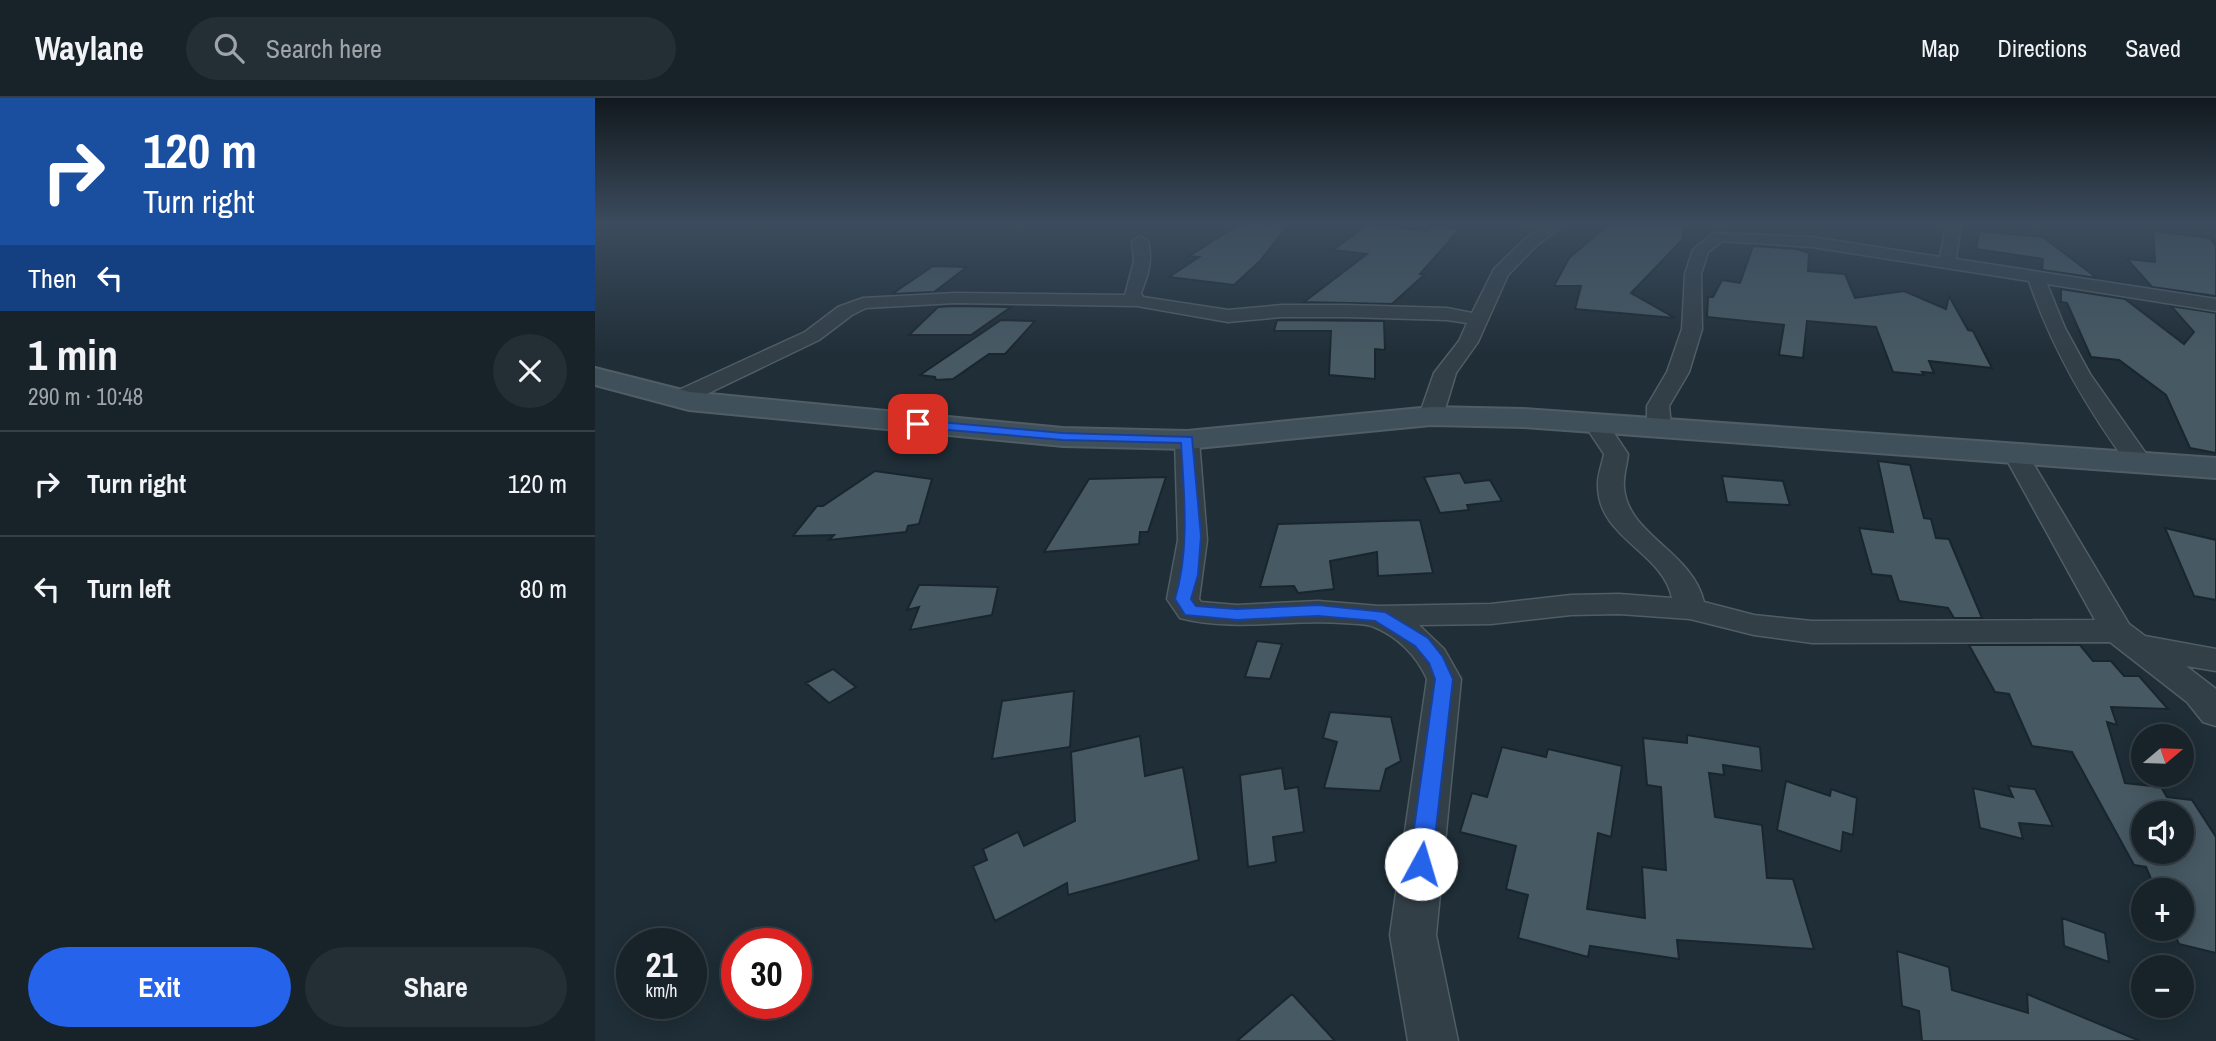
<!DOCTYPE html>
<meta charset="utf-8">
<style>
:root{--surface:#172229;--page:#242f35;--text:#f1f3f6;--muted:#9ea4a8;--line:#363f46;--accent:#2563eb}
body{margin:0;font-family:"Archivo Narrow",sans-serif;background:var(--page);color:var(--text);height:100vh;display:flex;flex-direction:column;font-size:26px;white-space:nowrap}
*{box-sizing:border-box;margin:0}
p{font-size:23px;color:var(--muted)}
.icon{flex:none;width:38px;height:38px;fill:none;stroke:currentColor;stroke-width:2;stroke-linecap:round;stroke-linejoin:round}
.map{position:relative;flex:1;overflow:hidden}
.details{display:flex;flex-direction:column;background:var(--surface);width:595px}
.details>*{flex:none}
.banner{background:#1a4fa0;color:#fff;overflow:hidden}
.needle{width:46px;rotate:71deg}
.fabs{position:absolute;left:1536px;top:626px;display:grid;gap:14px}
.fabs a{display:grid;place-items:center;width:63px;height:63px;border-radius:50%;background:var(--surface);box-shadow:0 4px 18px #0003,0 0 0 2px var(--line);font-size:35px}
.speed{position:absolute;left:21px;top:830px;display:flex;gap:14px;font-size:35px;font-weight:700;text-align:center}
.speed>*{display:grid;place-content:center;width:91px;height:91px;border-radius:50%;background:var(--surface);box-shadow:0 4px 18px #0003,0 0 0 2px var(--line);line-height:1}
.speed small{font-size:18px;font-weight:400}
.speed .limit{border:10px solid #d22;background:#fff;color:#111}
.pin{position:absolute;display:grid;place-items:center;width:60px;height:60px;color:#fff;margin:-30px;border-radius:14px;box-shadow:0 4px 10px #0006}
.me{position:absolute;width:77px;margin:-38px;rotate:6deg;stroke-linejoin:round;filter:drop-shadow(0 0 5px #0008)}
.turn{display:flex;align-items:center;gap:24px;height:147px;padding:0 28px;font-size:32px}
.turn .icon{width:91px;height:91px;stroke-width:2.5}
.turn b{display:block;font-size:49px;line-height:60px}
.then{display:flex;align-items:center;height:66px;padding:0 28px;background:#0003;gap:14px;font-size:26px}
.round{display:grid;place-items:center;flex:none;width:74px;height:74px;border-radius:37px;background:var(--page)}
.overview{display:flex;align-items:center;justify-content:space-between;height:119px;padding:0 28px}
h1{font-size:42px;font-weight:700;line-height:52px}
.action{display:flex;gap:14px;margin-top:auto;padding:14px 28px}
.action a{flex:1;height:80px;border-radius:42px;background:var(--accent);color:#fff;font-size:28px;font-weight:700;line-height:80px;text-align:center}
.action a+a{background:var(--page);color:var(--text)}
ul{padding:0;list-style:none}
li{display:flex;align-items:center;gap:21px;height:105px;padding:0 28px;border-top:2px solid var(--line)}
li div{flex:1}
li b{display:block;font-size:26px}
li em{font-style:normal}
header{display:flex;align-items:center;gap:42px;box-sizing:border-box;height:98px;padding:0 35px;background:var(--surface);border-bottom:2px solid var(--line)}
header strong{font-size:33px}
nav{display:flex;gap:38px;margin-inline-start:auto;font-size:24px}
.search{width:490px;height:63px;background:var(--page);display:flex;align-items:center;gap:18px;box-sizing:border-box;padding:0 24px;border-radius:38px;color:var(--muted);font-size:26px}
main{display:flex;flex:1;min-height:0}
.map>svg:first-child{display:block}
</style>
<header>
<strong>Waylane</strong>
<div class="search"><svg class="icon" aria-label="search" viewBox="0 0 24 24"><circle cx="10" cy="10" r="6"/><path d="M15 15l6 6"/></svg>Search here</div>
<nav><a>Map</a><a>Directions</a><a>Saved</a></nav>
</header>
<main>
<section class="details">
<div class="banner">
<div class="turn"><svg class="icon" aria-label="right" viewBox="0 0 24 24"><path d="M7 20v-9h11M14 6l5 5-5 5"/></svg><div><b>120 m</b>Turn right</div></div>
<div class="then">Then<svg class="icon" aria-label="left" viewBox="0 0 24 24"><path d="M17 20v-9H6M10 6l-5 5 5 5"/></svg></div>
</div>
<div class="overview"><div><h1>1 min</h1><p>290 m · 10:48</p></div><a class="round"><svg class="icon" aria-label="close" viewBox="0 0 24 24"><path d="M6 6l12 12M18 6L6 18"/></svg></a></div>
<ul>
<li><svg class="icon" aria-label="right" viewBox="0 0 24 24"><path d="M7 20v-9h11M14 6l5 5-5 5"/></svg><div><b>Turn right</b></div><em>120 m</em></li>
<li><svg class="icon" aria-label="left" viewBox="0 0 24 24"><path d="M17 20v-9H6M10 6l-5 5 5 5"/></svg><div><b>Turn left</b></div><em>80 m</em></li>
</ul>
<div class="action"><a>Exit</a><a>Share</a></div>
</section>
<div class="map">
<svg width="1621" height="943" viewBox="0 0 1621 943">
<rect width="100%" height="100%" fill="#1f2e37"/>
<path fill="#475963" stroke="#1a262e" stroke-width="2" fill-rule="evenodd" d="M646 125H695L665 163 639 187 574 179 604 159 594 158Z
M1015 125 1089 126 1088 141 1036 195 1080 220 980 211 986 188H959L974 160Z
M773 126 833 133 838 128 865 131 825 176 829 177 797 206 709 204 772 156 738 152Z
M1384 133 1448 139 1502 180 1447 172 1448 161 1381 151Z
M1558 133 1615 140 1621 148V198L1557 189 1532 161 1560 164Z
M1158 148 1202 151 1214 155 1213 173 1250 176 1260 200 1309 193 1351 211 1354 198 1373 232 1378 233 1397 270 1334 263 1339 275 1327 274 1329 277 1298 274 1281 229 1212 223 1208 260 1184 257 1189 227 1112 219 1113 199H1118L1127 182 1145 185Z
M338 168 372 169 339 194 297 196Z
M1466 191 1530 201 1589 246 1599 234 1576 208 1621 215V355L1595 350 1571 297 1524 262 1496 259 1472 205 1466 204Z
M343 209 360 208 416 209 376 237H314Z
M406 222 440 223 410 256H394L358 281 341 282 340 279 325 277Z
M682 222 789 223 790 252 780 251V281L734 277 736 233H679Z
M1283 363 1315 367 1329 420 1336 421 1341 440 1354 441 1387 520H1359L1353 510 1304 503 1296 478 1277 476 1264 430 1298 434Z
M280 373 337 381 324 426 313 428 311 434 234 442 239 437 198 438 222 408H228Z
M865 375 870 385 895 382 907 403 872 407 874 412 845 415 829 379Z
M1127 378 1188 383 1195 407 1132 404Z
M571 379 553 434H545L544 446 449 454 494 381Z
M825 422 838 475 783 478 782 454 735 463 739 491 703 495 699 488 665 489 683 426Z
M1570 430 1621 442V502L1599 498Z
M324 487H333L403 489 397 517 315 532 324 509 312 512Z
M662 543 687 546 675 581 650 579Z
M1374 547H1485L1498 563H1516L1529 578H1544L1573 611 1516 609 1522 627 1512 624 1530 685 1566 689 1572 699 1597 702 1621 739V855L1584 846 1577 831H1587V793H1561L1551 769 1539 767 1477 654 1437 648 1414 596 1400 594ZM1549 716H1587V754H1549Z
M238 571 261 589 234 605 211 585Z
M479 593 475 649 397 661 407 603Z
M735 614 796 619 806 663 791 671 785 693 729 690 742 644 728 640Z
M1092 637 1165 649 1167 673 1128 667 1129 677 1114 675 1120 719 1167 727 1172 780 1198 781 1219 851 1082 842 1084 861 995 848 993 859 923 840 933 797 911 791 921 748 865 734 877 695 892 699 907 649 951 659 953 651 1027 668 1016 739 1003 735 992 811 1050 820 1047 769 1071 772 1066 689 1052 687 1048 640 1092 645Z
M545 638 550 678 588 669 604 762 473 797 472 785 400 823 378 768 392 762 388 751 423 734 429 748 480 723 476 654Z
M687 670 690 691 703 689 709 734 678 739 681 764 653 769 645 677Z
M1191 683 1235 698 1236 691 1262 700 1258 737 1248 734 1246 754 1182 732Z
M1413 688 1440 691 1458 728 1424 725 1428 741 1385 730 1378 690 1418 699Z
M1467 820 1510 835 1514 864 1469 848Z
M1302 853 1354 869 1357 892 1433 915 1432 896 1545 943H1327L1324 913 1307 908Z
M697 896 740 943H642Z"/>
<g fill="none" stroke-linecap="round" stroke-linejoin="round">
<defs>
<path id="street" d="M954 125H972L942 147 913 177 883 244 861 275 848 318 844 323H828L824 318 839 275 864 243 872 225 852 222 751 219H687L633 224 542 208 360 205 271 210 257 217 224 242 91 306H75L72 301 75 296 210 234 243 209 268 200 360 195 530 197 539 163 537 143 545 138 553 143C558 162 553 177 546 195L548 199 633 212 687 207H751L852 210 877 215 899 171 930 141Z
M1352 125H1366L1361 161 1621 201V213L1452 186 1470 230 1495 276 1557 364 1553 369 1544 372 1535 369C1492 311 1457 251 1434 183L1217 149 1127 143 1113 154 1106 176 1107 231 1094 274 1074 308 1076 328 1072 333H1056L1052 328V308L1072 274 1087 231 1090 176 1098 152 1118 135 1217 139 1345 159Z
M1005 318 1013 320 1019 335 1033 356C1032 367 1028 378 1029 389 1032 437 1097 453 1109 504L1159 517 1217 523 1500 522 1408 355 1411 350 1420 348 1429 350 1534 526 1550 538 1621 551V573L1591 568 1621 591V628L1608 624 1592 604 1515 544 1217 545 1159 537 1095 521 1024 516 976 517 896 526 824 527 849 551 866 581 841 837 863 943H813L795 837 832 581C822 558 802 538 779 529 770 525 757 526 747 525 693 521 638 534 585 520L572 501 583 442 580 342 583 337 592 335 601 337 604 342 612 442 604 501 606 504 642 507 723 503 784 508 896 506 976 497 1024 496 1077 500C1068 454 1003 440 1003 388 1002 378 1007 367 1009 356L995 335 993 325 997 320Z"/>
<path id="secondary" d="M0 270 95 294 468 330 592 333 836 309 929 311 1621 360V380L929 329 836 327 592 351 468 348 94 312 0 287Z"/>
</defs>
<use href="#street" stroke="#505d65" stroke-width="3"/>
<use href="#secondary" stroke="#505d65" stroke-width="4"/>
<use href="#street" fill="#323f47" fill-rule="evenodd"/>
<use href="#secondary" fill="#40505a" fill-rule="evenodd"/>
</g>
<linearGradient id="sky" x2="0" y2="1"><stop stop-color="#11191e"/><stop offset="0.49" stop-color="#3c4c5e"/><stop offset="1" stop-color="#3c4c5e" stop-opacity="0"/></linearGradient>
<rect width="1621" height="257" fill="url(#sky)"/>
<path fill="#2563eb" stroke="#184099" stroke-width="2" d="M323 322 468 335 597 339 606 438 603 477 596 501 601 508 642 511 723 507 790 514 833 540 848 559 858 581 837 766 834 773 826 775 818 773 814 766 840 581 834 565 820 548 780 523 723 518 642 522 590 517 580 501C595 450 589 398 586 345L468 342 319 329 317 326Z"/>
</svg>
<div class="fabs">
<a><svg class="needle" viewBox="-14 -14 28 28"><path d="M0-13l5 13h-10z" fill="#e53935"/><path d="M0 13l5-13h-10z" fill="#9ea4a8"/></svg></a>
<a><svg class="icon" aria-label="sound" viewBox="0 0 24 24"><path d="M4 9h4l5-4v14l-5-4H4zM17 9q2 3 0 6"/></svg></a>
<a>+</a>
<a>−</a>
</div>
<div class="speed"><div>21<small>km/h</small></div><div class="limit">30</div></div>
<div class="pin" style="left:323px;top:326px;background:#d93025"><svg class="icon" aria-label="arrive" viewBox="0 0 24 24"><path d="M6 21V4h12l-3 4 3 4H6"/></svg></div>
<svg class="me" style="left:826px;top:766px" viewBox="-20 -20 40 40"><circle r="19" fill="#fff"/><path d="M0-13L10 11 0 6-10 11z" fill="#2563eb"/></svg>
</div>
</main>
